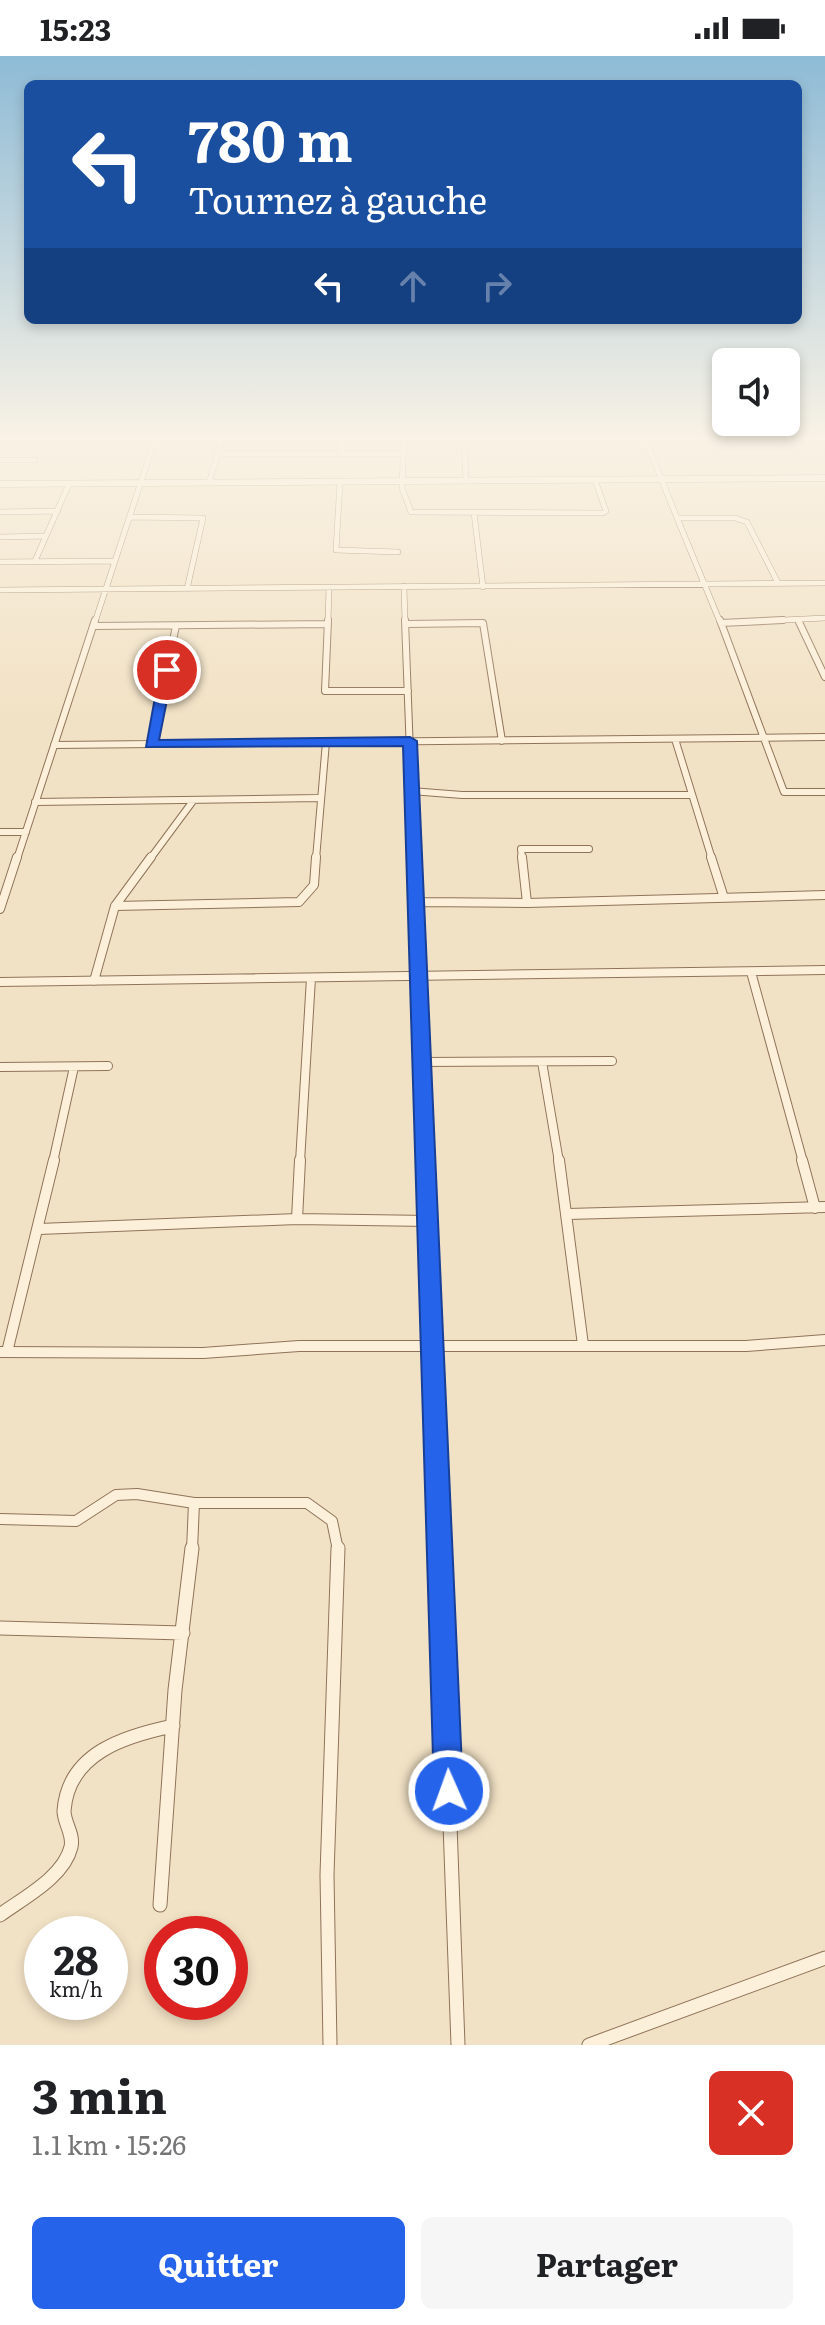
<!DOCTYPE html>
<html lang="fr">
<meta charset="utf-8">
<style>
:root{--surface:#fff;--page:#f6f6f6;--text:#202124;--muted:#757577;--accent:#2563eb}
body{margin:0;font-family:Literata,serif;background:var(--page);color:var(--text);height:100vh;display:flex;flex-direction:column;font-size:30px;white-space:nowrap}
*{box-sizing:border-box;margin:0}
p{font-size:26px;color:var(--muted)}
.icon{flex:none;width:44px;height:44px;fill:none;stroke:currentColor;stroke-width:2;stroke-linecap:round;stroke-linejoin:round}
.map{position:relative;height:1989px;overflow:hidden}
.side{display:flex;flex-direction:column;background:var(--surface);flex:1}
.side>*{flex:none}
.guide{position:absolute;left:24px;top:24px;width:778px;height:244px;border-radius:12px;box-shadow:0 4px 12px #0003;background:#1a4fa0;color:#fff;overflow:hidden}
.controls{position:absolute;left:712px;top:292px;display:grid;gap:16px}
.controls a{display:grid;place-items:center;width:88px;height:88px;border-radius:12px;background:var(--surface);box-shadow:0 4px 12px #0003;font-size:40px}
.speed{position:absolute;left:24px;top:1860px;display:flex;gap:16px;font-size:40px;font-weight:700;text-align:center}
.speed>*{display:grid;place-content:center;width:104px;height:104px;border-radius:50%;background:var(--surface);box-shadow:0 4px 12px #0003;line-height:1}
.speed small{font-size:20px;font-weight:400}
.speed .limit{border:12px solid #d22;background:#fff;color:#111}
.pin{position:absolute;display:grid;place-items:center;width:68px;height:68px;color:#fff;margin:-34px;border:4px solid #fff;border-radius:50%;box-shadow:0 2px 8px #0007}
.me{position:absolute;width:88px;margin:-44px;rotate:358deg;stroke-linejoin:round;filter:drop-shadow(0 0 6px #0008)}
.turn{display:flex;align-items:center;gap:28px;height:168px;padding:0 32px;font-size:36px}
.turn .icon{width:104px;height:104px;stroke-width:2.5}
.turn b{display:block;font-size:56px;line-height:68px}
.lanes{display:flex;align-items:center;height:76px;padding:0 32px;background:#0003;justify-content:center;gap:40px;direction:ltr}
.lanes .off{opacity:.35}
.round{display:grid;place-items:center;flex:none;width:84px;height:84px;border-radius:12px;background:var(--page)}
.head{display:flex;align-items:center;justify-content:space-between;height:136px;padding:0 32px}
h1{font-size:48px;font-weight:700;line-height:60px}
.action{display:flex;gap:16px;margin-top:auto;padding:16px 32px}
.action a{flex:1;height:92px;border-radius:12px;background:var(--accent);color:#fff;font-size:32px;font-weight:700;line-height:92px;text-align:center}
.action a+a{background:var(--page);color:var(--text)}
.status{display:flex;justify-content:space-between;align-items:center;height:56px;padding:0 40px;background:var(--surface);direction:ltr}
.status svg{height:22px;fill:currentColor}
.map>svg:first-child{display:block}
</style>
<div class="status"><b>15:23</b><svg viewBox="0 0 49 12"><path d="M0 12V9h3v3zM5 12V6h3v6zM10 12V3h3v9zM15 12V0h3v12zM26 1h20v11H26zM47 4h2v5h-2z"/></svg></div>
<div class="map">
<svg width="825" height="1989" viewBox="0 0 825 1989">
<rect width="100%" height="100%" fill="#f2e2c5"/>
<g fill="none" stroke-linecap="round" stroke-linejoin="round">
<defs>
<path id="minor-far4" d="M404 380 402 432 411 456 603 457 606 455 595 424
M464 380 466 425
M644 380 677 462H735L747 466 778 527
M342 397 343 380
M217 398H404
M0 404H35
M340 426 336 494 398 496
M209 427 223 380
M0 456 58 455
M474 457 483 531
M130 461 203 462 187 533
M677 462 720 566
M0 481 46 480
M35 505 69 428
M0 506 115 505
M404 530 405 566
M0 534 825 527
M95 566 156 380
M328 566 329 531
M741 566 825 562"/>
<path id="minor-far3" d="M328 564 325 635H408
M405 564 414 803
M720 564 784 736H825
M799 566 825 621
M721 567 783 564
M406 568 483 567 502 685
M93 570 328 568
M675 683 712 803
M151 688 176 570
M54 689 825 681
M411 735 462 739H692
M35 746 318 742
M0 776H26
M17 803 95 564
M150 803 193 745
M316 803 326 686
M522 803 521 793H589"/>
<path id="minor-far2" d="M414 801 425 1106
M522 801 527 847
M711 801 724 842
M416 846 527 847 825 839
M115 850 299 846 314 829 316 801
M0 853 17 801
M751 916 803 1106
M94 925 115 850 151 801
M0 926 825 914
M422 1006 612 1005
M542 1006 559 1106
M0 1011 108 1010
M53 1106 74 1011
M300 1106 311 922"/>
<path id="minor-far1" d="M425 1104 440 1494
M559 1104 583 1289
M802 1104 815 1152
M568 1158 825 1151
M297 1163 300 1104
M39 1173 297 1163 428 1165
M0 1296 203 1297 299 1290H746L825 1284
M7 1296 54 1104
M0 1463 76 1465 116 1439 137 1438 194 1447H307L332 1465 338 1494
M192 1494 194 1447"/>
<path id="minor" d="M440 1492 458 1989
M0 1572 183 1577
M160 1849 175 1634 192 1492
M0 1859C23 1842 64 1821 71 1791 74 1778 64 1767 64 1755 68 1697 125 1680 173 1670
M330 1989 327 1819 338 1492
M589 1989 825 1902"/>
<path id="tertiary" d="M0 428 825 422"/>
</defs>
<use href="#minor-far4" stroke="#8f7359" stroke-width="6"/>
<use href="#minor-far3" stroke="#8f7359" stroke-width="8"/>
<use href="#minor-far2" stroke="#8f7359" stroke-width="10"/>
<use href="#minor-far1" stroke="#8f7359" stroke-width="12"/>
<use href="#minor" stroke="#8f7359" stroke-width="15"/>
<use href="#tertiary" stroke="#8f7359" stroke-width="7"/>
<use href="#minor-far4" stroke="#fcf0da" stroke-width="5"/>
<use href="#minor-far3" stroke="#fcf0da" stroke-width="6"/>
<use href="#minor-far2" stroke="#fcf0da" stroke-width="8"/>
<use href="#minor-far1" stroke="#fcf0da" stroke-width="10"/>
<use href="#minor" stroke="#fcf0da" stroke-width="13"/>
<use href="#tertiary" stroke="#fcf0da" stroke-width="6"/>
</g>
<linearGradient id="sky" x2="0" y2="1"><stop stop-color="#8ebbd6"/><stop offset="0.58" stop-color="#f9f2e5"/><stop offset="1" stop-color="#f9f2e5" stop-opacity="0"/></linearGradient>
<rect width="825" height="658" fill="url(#sky)"/>
<path fill="#2563eb" stroke="#184099" stroke-width="2" d="M167 610 173 614 159 684 410 681 417 685 463 1735 459 1745 449 1749 438 1745 434 1735 403 690 146 691 160 614Z"/>
</svg>
<div class="controls">
<a><svg class="icon" aria-label="sound" viewBox="0 0 24 24"><path d="M4 9h4l5-4v14l-5-4H4zM17 9q2 3 0 6"/></svg></a>
</div>
<div class="speed"><div>28<small>km/h</small></div><div class="limit">30</div></div>
<div class="pin" style="left:167px;top:614px;background:#d93025"><svg class="icon" aria-label="arrive" viewBox="0 0 24 24"><path d="M6 21V4h12l-3 4 3 4H6"/></svg></div>
<svg class="me" style="left:449px;top:1735px" viewBox="-20 -20 40 40"><circle r="17" fill="#2563eb" stroke="#fff" stroke-width="3"/><path d="M0-11L8 9 0 5-8 9z" fill="#fff"/></svg>
<div class="guide">
<div class="turn"><svg class="icon" aria-label="left" viewBox="0 0 24 24"><path d="M17 20v-9H6M10 6l-5 5 5 5"/></svg><div><b>780 m</b>Tournez à gauche</div></div>
<div class="lanes"><svg class="icon" aria-label="left" viewBox="0 0 24 24"><path d="M17 20v-9H6M10 6l-5 5 5 5"/></svg><svg class="icon off" aria-label="ahead" viewBox="0 0 24 24"><path d="M12 20V5M6 11l6-6 6 6"/></svg><svg class="icon off" aria-label="right" viewBox="0 0 24 24"><path d="M7 20v-9h11M14 6l5 5-5 5"/></svg></div>
</div>
</div>
<section class="side">
<div class="head"><div><h1>3 min</h1><p>1.1 km · 15:26</p></div><a class="round" style="background:#d93025;color:#fff"><svg class="icon" aria-label="close" viewBox="0 0 24 24"><path d="M6 6l12 12M18 6L6 18"/></svg></a></div>
<div class="action"><a>Quitter</a><a>Partager</a></div>
</section>
